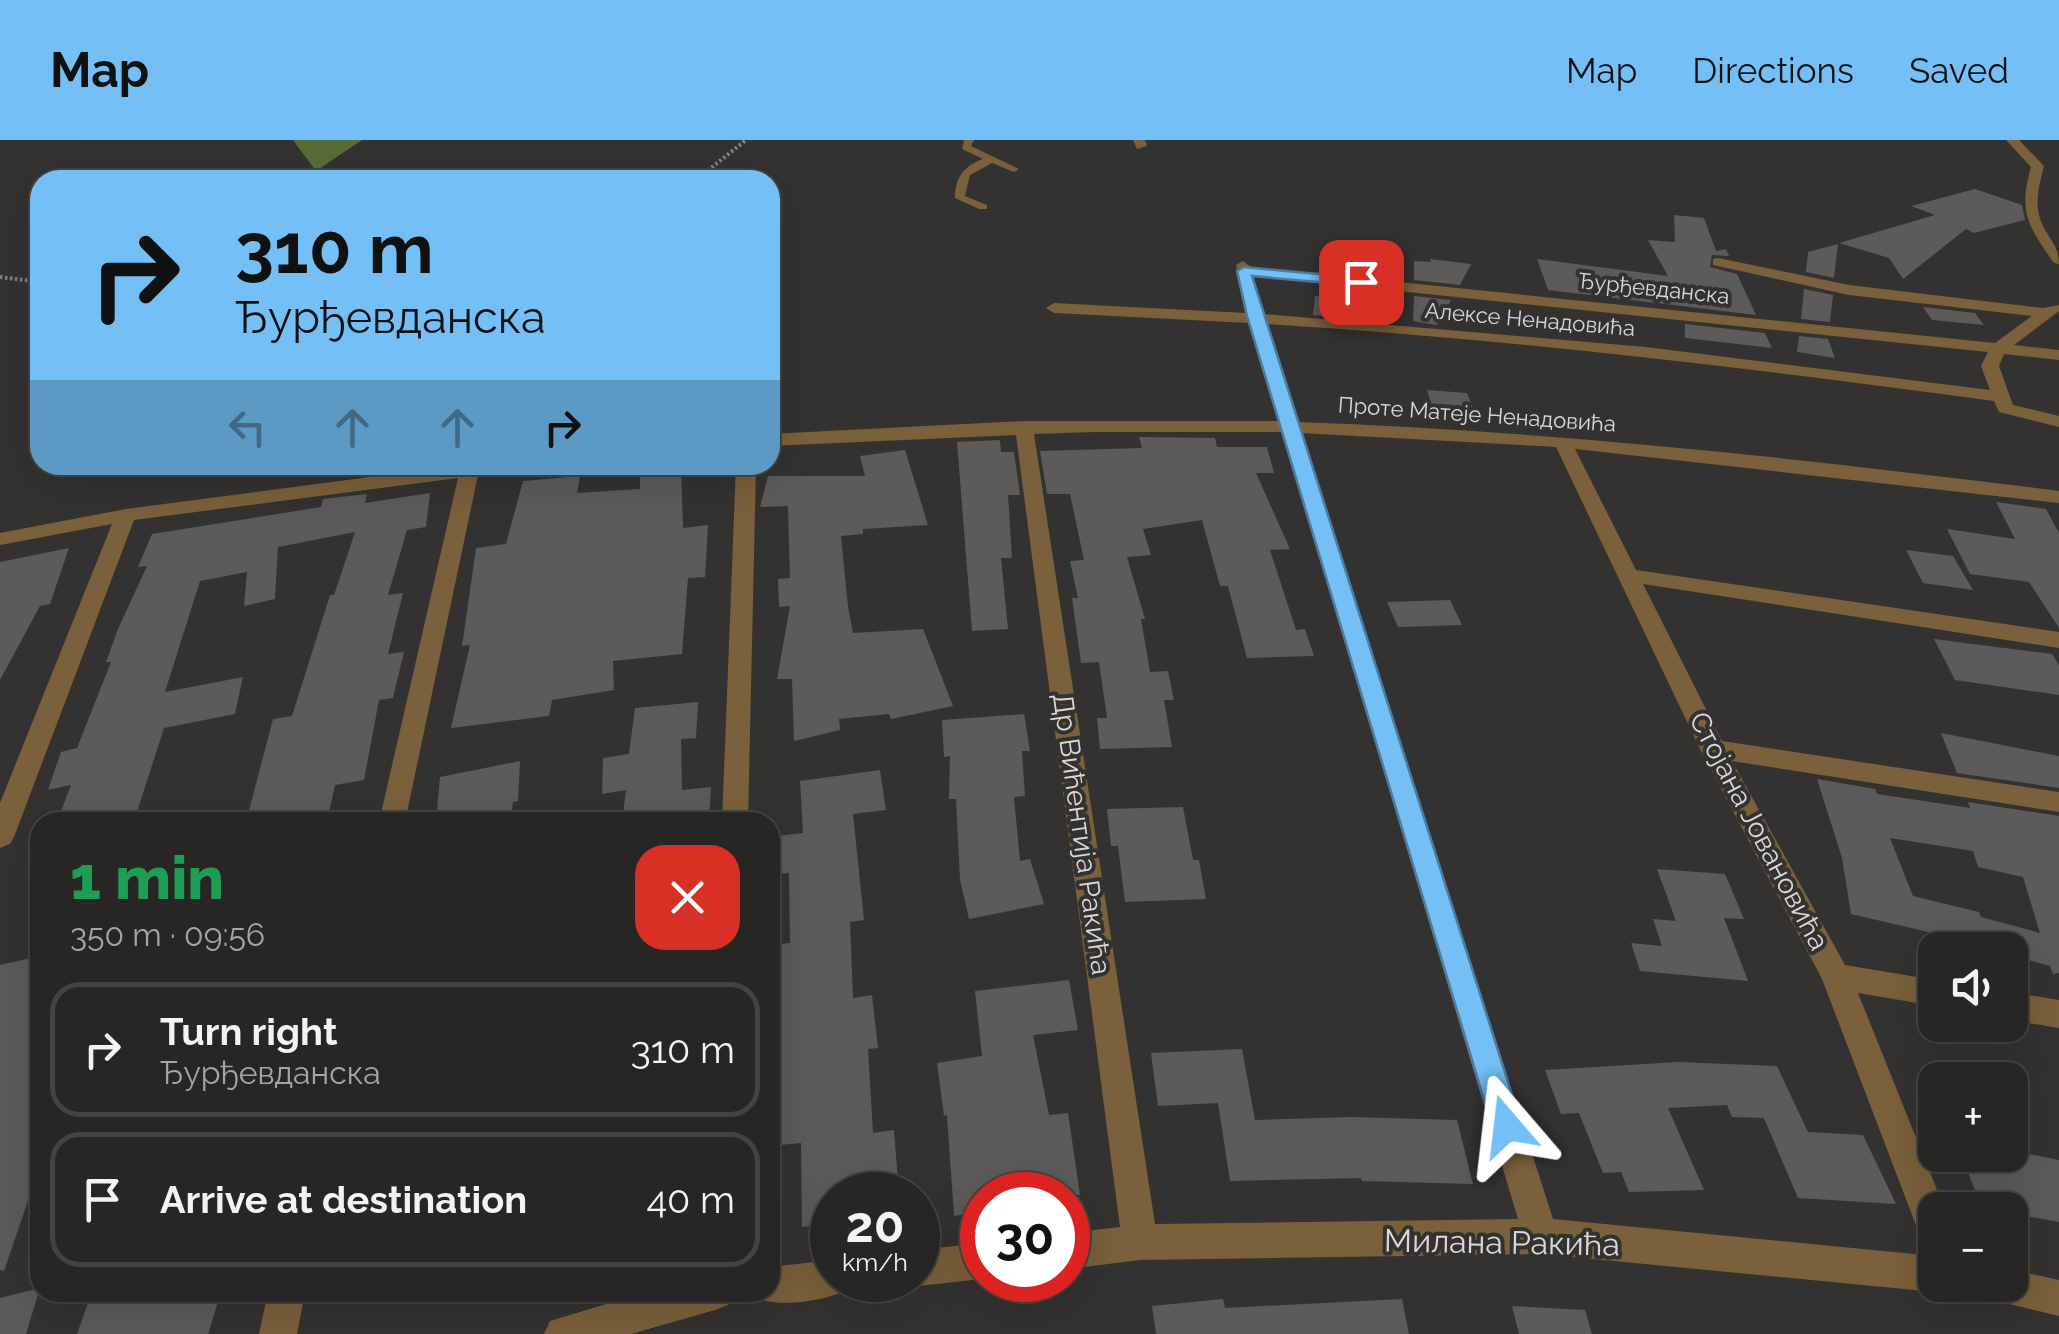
<!DOCTYPE html>
<meta charset="utf-8">
<style>
:root{--surface:#272624;--page:#2f2e2c;--text:#f1f3f6;--muted:#a4a5a6;--line:#434341;--accent:#74c0f6}
body{margin:0;font-family:Raleway,sans-serif;background:var(--page);color:var(--text);height:100vh;display:flex;flex-direction:column;font-size:38px;white-space:nowrap}
*{box-sizing:border-box;margin:0}
p{font-size:32px;color:var(--muted)}
.icon{flex:none;width:55px;height:55px;fill:none;stroke:currentColor;stroke-width:2;stroke-linecap:round;stroke-linejoin:round}
.map{position:relative;flex:1;overflow:hidden}
.sheet{position:absolute;left:30px;top:672px;width:750px;height:490px;display:flex;flex-direction:column;background:var(--surface);border-radius:30px;box-shadow:0 10px 40px #0002,0 0 0 2px var(--line)}
.sheet>*{flex:none}
.hud{position:absolute;left:30px;top:30px;width:750px;height:305px;border-radius:30px;box-shadow:0 10px 40px #0002,0 0 0 2px var(--line);background:#74c0f6;color:#111;overflow:hidden}
.tools{position:absolute;left:1918px;top:792px;display:grid;gap:20px}
.tools a{display:grid;place-items:center;width:110px;height:110px;border-radius:20px;background:var(--surface);box-shadow:0 10px 40px #0002,0 0 0 2px var(--line);font-size:50px}
.speed{position:absolute;left:810px;top:1032px;display:flex;gap:20px;font-size:50px;font-weight:700;text-align:center}
.speed>*{display:grid;place-content:center;width:130px;height:130px;border-radius:50%;background:var(--surface);box-shadow:0 10px 40px #0002,0 0 0 2px var(--line);line-height:1}
.speed small{font-size:25px;font-weight:400}
.speed .limit{border:15px solid #d22;background:#fff;color:#111}
.pin{position:absolute;display:grid;place-items:center;width:85px;height:85px;color:#fff;margin:-42px;border-radius:20px;box-shadow:0 5px 15px #0006}
.me{position:absolute;width:110px;margin:-55px;rotate:343deg;stroke-linejoin:round;filter:drop-shadow(0 0 8px #0008)}
.turn{display:flex;align-items:center;gap:35px;height:210px;padding:0 40px;font-size:45px}
.turn .icon{width:130px;height:130px;stroke-width:2.5}
.turn b{display:block;font-size:70px;line-height:85px}
.lanes{display:flex;align-items:center;height:95px;padding:0 40px;background:#0003;justify-content:center;gap:50px;direction:ltr}
.lanes .off{opacity:.35}
.round{display:grid;place-items:center;flex:none;width:105px;height:105px;border-radius:30px;background:var(--page)}
.summary{display:flex;align-items:center;justify-content:space-between;height:170px;padding:0 40px}
h1{font-size:60px;font-weight:800;line-height:75px;color:#1e9e55}
ul{padding:0;list-style:none}
li{display:flex;align-items:center;gap:30px;height:135px;margin:0 20px 15px;padding:0 20px;border:5px solid var(--line);border-radius:30px}
li div{flex:1}
li b{display:block;font-size:38px}
li em{font-style:normal}
header{display:flex;align-items:center;gap:60px;box-sizing:border-box;height:140px;padding:0 50px;background:var(--accent);color:#111}
header strong{font-size:48px}
nav{display:flex;gap:55px;margin-inline-start:auto;font-size:35px}
.map>svg:first-child{display:block}
</style>
<header>
<strong>Map</strong>
<nav><a>Map</a><a>Directions</a><a>Saved</a></nav>
</header>
<div class="map">
<svg width="2059" height="1194" viewBox="0 0 2059 1194">
<rect width="100%" height="100%" fill="#343230"/>
<path fill="#586c38" d="M293 0H362L316 31Z"/>
<path fill="#5d5b59" fill-rule="evenodd" d="M1975 49 2022 65 2025 80 1974 93 1966 89 1903 139 1889 118 1839 103 1935 75 1911 66Z
M1674 75 1704 78 1716 111 1726 109 1729 116 1712 115 1710 127 1737 134 1756 175 1548 150 1537 119 1668 136 1648 100 1675 102Z
M1838 104 1834 138 1806 132 1808 112Z
M1430 119 1471 124 1460 145 1414 140V121L1431 122Z
M1804 149 1833 155 1830 182 1801 179Z
M1315 156 1342 159 1341 177 1313 175Z
M1414 156 1451 160 1437 185 1413 181Z
M1923 167 1975 173 1984 185 1932 180Z
M1685 184 1765 193 1772 208 1685 198Z
M1799 196 1828 199 1835 218 1797 212Z
M1427 250 1467 253 1478 281 1436 279Z
M1139 297 1215 298 1217 307H1267L1274 333H1256L1290 409 1270 410 1296 490 1305 489 1314 516 1247 518 1228 446H1220L1202 380 1143 389 1151 415 1127 417 1145 479H1141L1150 532 1168 531 1174 560H1164L1172 607 1100 609 1097 578H1107L1099 522 1081 523 1072 458H1078L1070 421 1084 420 1070 354H1047L1040 311 1142 308Z
M1000 300 1001 312H1014L1020 355H1008L1012 418H1001L1008 489 972 491 957 302Z
M905 310 928 385 863 389V394L841 396 848 467 853 493 923 489 953 566 891 579 889 574 839 579 840 590 794 601 792 539H777L790 466 779 467 778 439 790 438 788 366 760 367 768 336H865L860 316Z
M681 325 683 388 708 385 705 437 688 438 682 514 613 521 614 550 552 560 549 576 451 588 470 505 462 506 476 408 506 404 523 341 580 336 577 353 640 349V328Z
M430 353 426 387 407 390 388 455 403 453 388 514 404 512 393 558 379 560 364 640 335 645 327 682H246L273 579 292 576 330 455H334L355 392 278 407 275 459 244 466 247 432 200 441 165 552 243 537 235 574 164 588 135 678 57 682 71 645 48 650 61 612 77 608 111 522H106L118 489 147 426 138 427 152 394 321 367 323 359 367 354 365 363Z
M1996 362 2046 369 2059 393V488L2029 442 1970 434 1947 389 2015 399Z
M69 408 50 464 40 466 0 540V422Z
M1906 410 1953 416 1973 450 1923 443Z
M1450 460 1462 485 1398 487 1387 462Z
M1934 499 2052 514 2059 525V555L1955 540Z
M698 562 696 598 681 599 682 650 711 647 709 682H622L626 650 602 654 603 618 629 614 635 568Z
M1024 574 1030 611H1022L1025 656 1014 657 1020 721 1030 719 1044 764 969 779 960 740 956 659H949L950 616 944 617 942 580Z
M1941 593 2059 616V648L1957 633Z
M520 621 518 661 513 662 510 682H436L440 637Z
M880 630 886 670 853 674 864 780 850 782 853 858 872 855 878 908 868 909 873 993 894 990 899 1055H832V1083L802 1087 801 1003 780 1005 781 929 770 931V805L790 803 789 733 777 734V696L803 693 800 641Z
M1817 639 1875 649 1877 654 1970 668 1968 662 2059 676V833L2053 834 2050 826 2010 815V810H1961L1940 805 1937 794 1851 774 1842 718ZM1890 698 1973 711 1978 727 2023 737 2040 793 1981 777 1979 772 1913 756Z
M1183 667 1193 720H1199L1206 759 1125 762 1118 706H1111L1107 669Z
M1657 729 1725 734 1744 779 1724 778 1748 841 1640 831 1631 803 1662 806 1653 779 1676 781Z
M40 816V1058L28 1061 4 1131 0 1130V825Z
M1069 840 1078 890 1033 895 1049 975 1068 973 1080 1055H982V1072L954 1076 947 975 944 976 937 923 982 916 975 851Z
M1242 909 1255 980 1351 977 1457 980 1473 1044 1362 1041 1361 1038 1230 1041 1218 963 1158 966 1151 913Z
M1678 922 1777 926 1808 992 1863 995 1896 1064 1798 1058 1764 978 1732 977 1727 965 1668 968 1704 1050 1629 1052 1621 1032 1603 1033 1579 973 1561 974 1545 930Z
M2010 1010 2059 1020V1082L2010 1073V1070L1982 1068 1961 1015H2010Z
M40 1148 26 1194H0V1158Z
M92 1152H221L208 1194H77Z
M1223 1159 1225 1168 1402 1159 1409 1194H1156L1152 1166Z
M1512 1166 1585 1170 1592 1194H1519Z"/>
<g fill="none" stroke-linecap="round" stroke-linejoin="round">
<path stroke="#848281" stroke-width="4" stroke-dasharray="2.5 2.5" stroke-linecap="butt" d="M696 40 746 0
M0 137 40 142"/>
<path fill="#7a603b" fill-rule="evenodd" d="M964 0H974L971 6 1019 29 1014 32 992 23 970 35 965 56 987 65V69H979L955 58C955 37 964 26 983 19L962 9Z"/>
<path fill="#7a603b" fill-rule="evenodd" d="M1133 0H1145L1147 6 1137 9Z
M2006 0H2019L2044 26C2039 46 2033 66 2043 86 2051 101 2059 107 2059 124L2054 123C2028 86 2018 72 2031 27Z
M1718 118 1849 145 2043 168 2059 165V171L2014 205 2059 210V220L2004 214 1999 226 2013 265 2059 276V287L1999 272 1994 261C1752 228 1509 199 1266 184L1297 282C1552 291 1806 319 2059 351V363L1575 309 1636 430 2059 492V508L1643 444 1722 601 2059 652V672L1732 621 1845 825 1935 840V866L1858 853 1945 1070H1935V1106L1922 1101 1822 839 1700 609 1556 307 1301 293 1553 1079 1935 1116V1145L1948 1147 1935 1152 1541 1114 1140 1120 1068 1129V1093L1120 1087 1016 295 770 306V294L1024 281H1279L1249 183 1054 173 1046 168 1054 163 1246 173 1236 125 1243 121 1251 127 1995 203 2032 176 1849 155 1713 125V119ZM1253 136 1988 212 1981 226 1990 250 1646 207 1263 174ZM1096 292H1282L1518 1079 1155 1084 1034 294Z
M461 325H523L513 331 478 335 405 682H379L458 338 134 380 14 697 10 704 0 708V663L112 384 0 405V393L126 369Z
M736 325H756L748 682H722Z
M2010 852 2059 860V888L2010 880Z
M982 1103V1139L918 1146 905 1141 918 1140V1110Z
M832 1120V1140H849L845 1151C821 1161 781 1168 757 1158L755 1152H770V1127Z
M2010 1129 2059 1140V1176L1985 1158 1980 1145H2010Z
M268 1152H305L297 1194H259Z
M646 1152H733L728 1165 715 1170 631 1194H544L550 1181Z"/>
</g>
<path fill="#74c0f6" stroke="#4b7da0" stroke-width="2.5" d="M1244 127 1361 138 1368 142 1361 146 1252 136 1522 986 1518 996 1507 1000 1496 996 1492 986 1247 176 1237 131Z"/>
<g text-anchor="middle" dominant-baseline="central" stroke-width="8" stroke-linejoin="round" paint-order="stroke">
<g font-size="22" fill="#d9d8d7" stroke="#343230">
<text transform="translate(1654 148) rotate(6)">Ђурђевданска</text>
<text transform="translate(1530 179) rotate(5)">Алексе Ненадовића</text>
<text transform="translate(1477 274) rotate(4)">Проте Матеје Ненадовића</text>
</g>
<g font-size="28" fill="#d9d8d7" stroke="#343230">
<text transform="translate(1759 691) rotate(62)">Стојана Јовановића</text>
<text transform="translate(1082 694) rotate(82)">Др Вићентија Ракића</text>
</g>
<g font-size="32" fill="#d9d8d7" stroke="#343230">
<text transform="translate(1502 1102) rotate(1)">Милана Ракића</text>
</g>
</g>
</svg>
<div class="tools">
<a><svg class="icon" aria-label="sound" viewBox="0 0 24 24"><path d="M4 9h4l5-4v14l-5-4H4zM17 9q2 3 0 6"/></svg></a>
<a>+</a>
<a>−</a>
</div>
<div class="speed"><div>20<small>km/h</small></div><div class="limit">30</div></div>
<div class="pin" style="left:1361px;top:142px;background:#d93025"><svg class="icon" aria-label="arrive" viewBox="0 0 24 24"><path d="M6 21V4h12l-3 4 3 4H6"/></svg></div>
<svg class="me" style="left:1507px;top:986px" viewBox="-20 -20 40 40"><path d="M0-17L14 15 0 8-14 15z" fill="#74c0f6" stroke="#fff" stroke-width="4"/></svg>
<div class="hud">
<div class="turn"><svg class="icon" aria-label="right" viewBox="0 0 24 24"><path d="M7 20v-9h11M14 6l5 5-5 5"/></svg><div><b>310 m</b>Ђурђевданска</div></div>
<div class="lanes"><svg class="icon off" aria-label="left" viewBox="0 0 24 24"><path d="M17 20v-9H6M10 6l-5 5 5 5"/></svg><svg class="icon off" aria-label="ahead" viewBox="0 0 24 24"><path d="M12 20V5M6 11l6-6 6 6"/></svg><svg class="icon off" aria-label="ahead" viewBox="0 0 24 24"><path d="M12 20V5M6 11l6-6 6 6"/></svg><svg class="icon" aria-label="right" viewBox="0 0 24 24"><path d="M7 20v-9h11M14 6l5 5-5 5"/></svg></div>
</div>
<section class="sheet">
<div class="summary"><div><h1>1 min</h1><p>350 m · 09:56</p></div><a class="round" style="background:#d93025;color:#fff"><svg class="icon" aria-label="close" viewBox="0 0 24 24"><path d="M6 6l12 12M18 6L6 18"/></svg></a></div>
<ul>
<li><svg class="icon" aria-label="right" viewBox="0 0 24 24"><path d="M7 20v-9h11M14 6l5 5-5 5"/></svg><div><b>Turn right</b><p>Ђурђевданска</p></div><em>310 m</em></li>
<li><svg class="icon" aria-label="arrive" viewBox="0 0 24 24"><path d="M6 21V4h12l-3 4 3 4H6"/></svg><div><b>Arrive at destination</b></div><em>40 m</em></li>
</ul>
</section>
</div>
